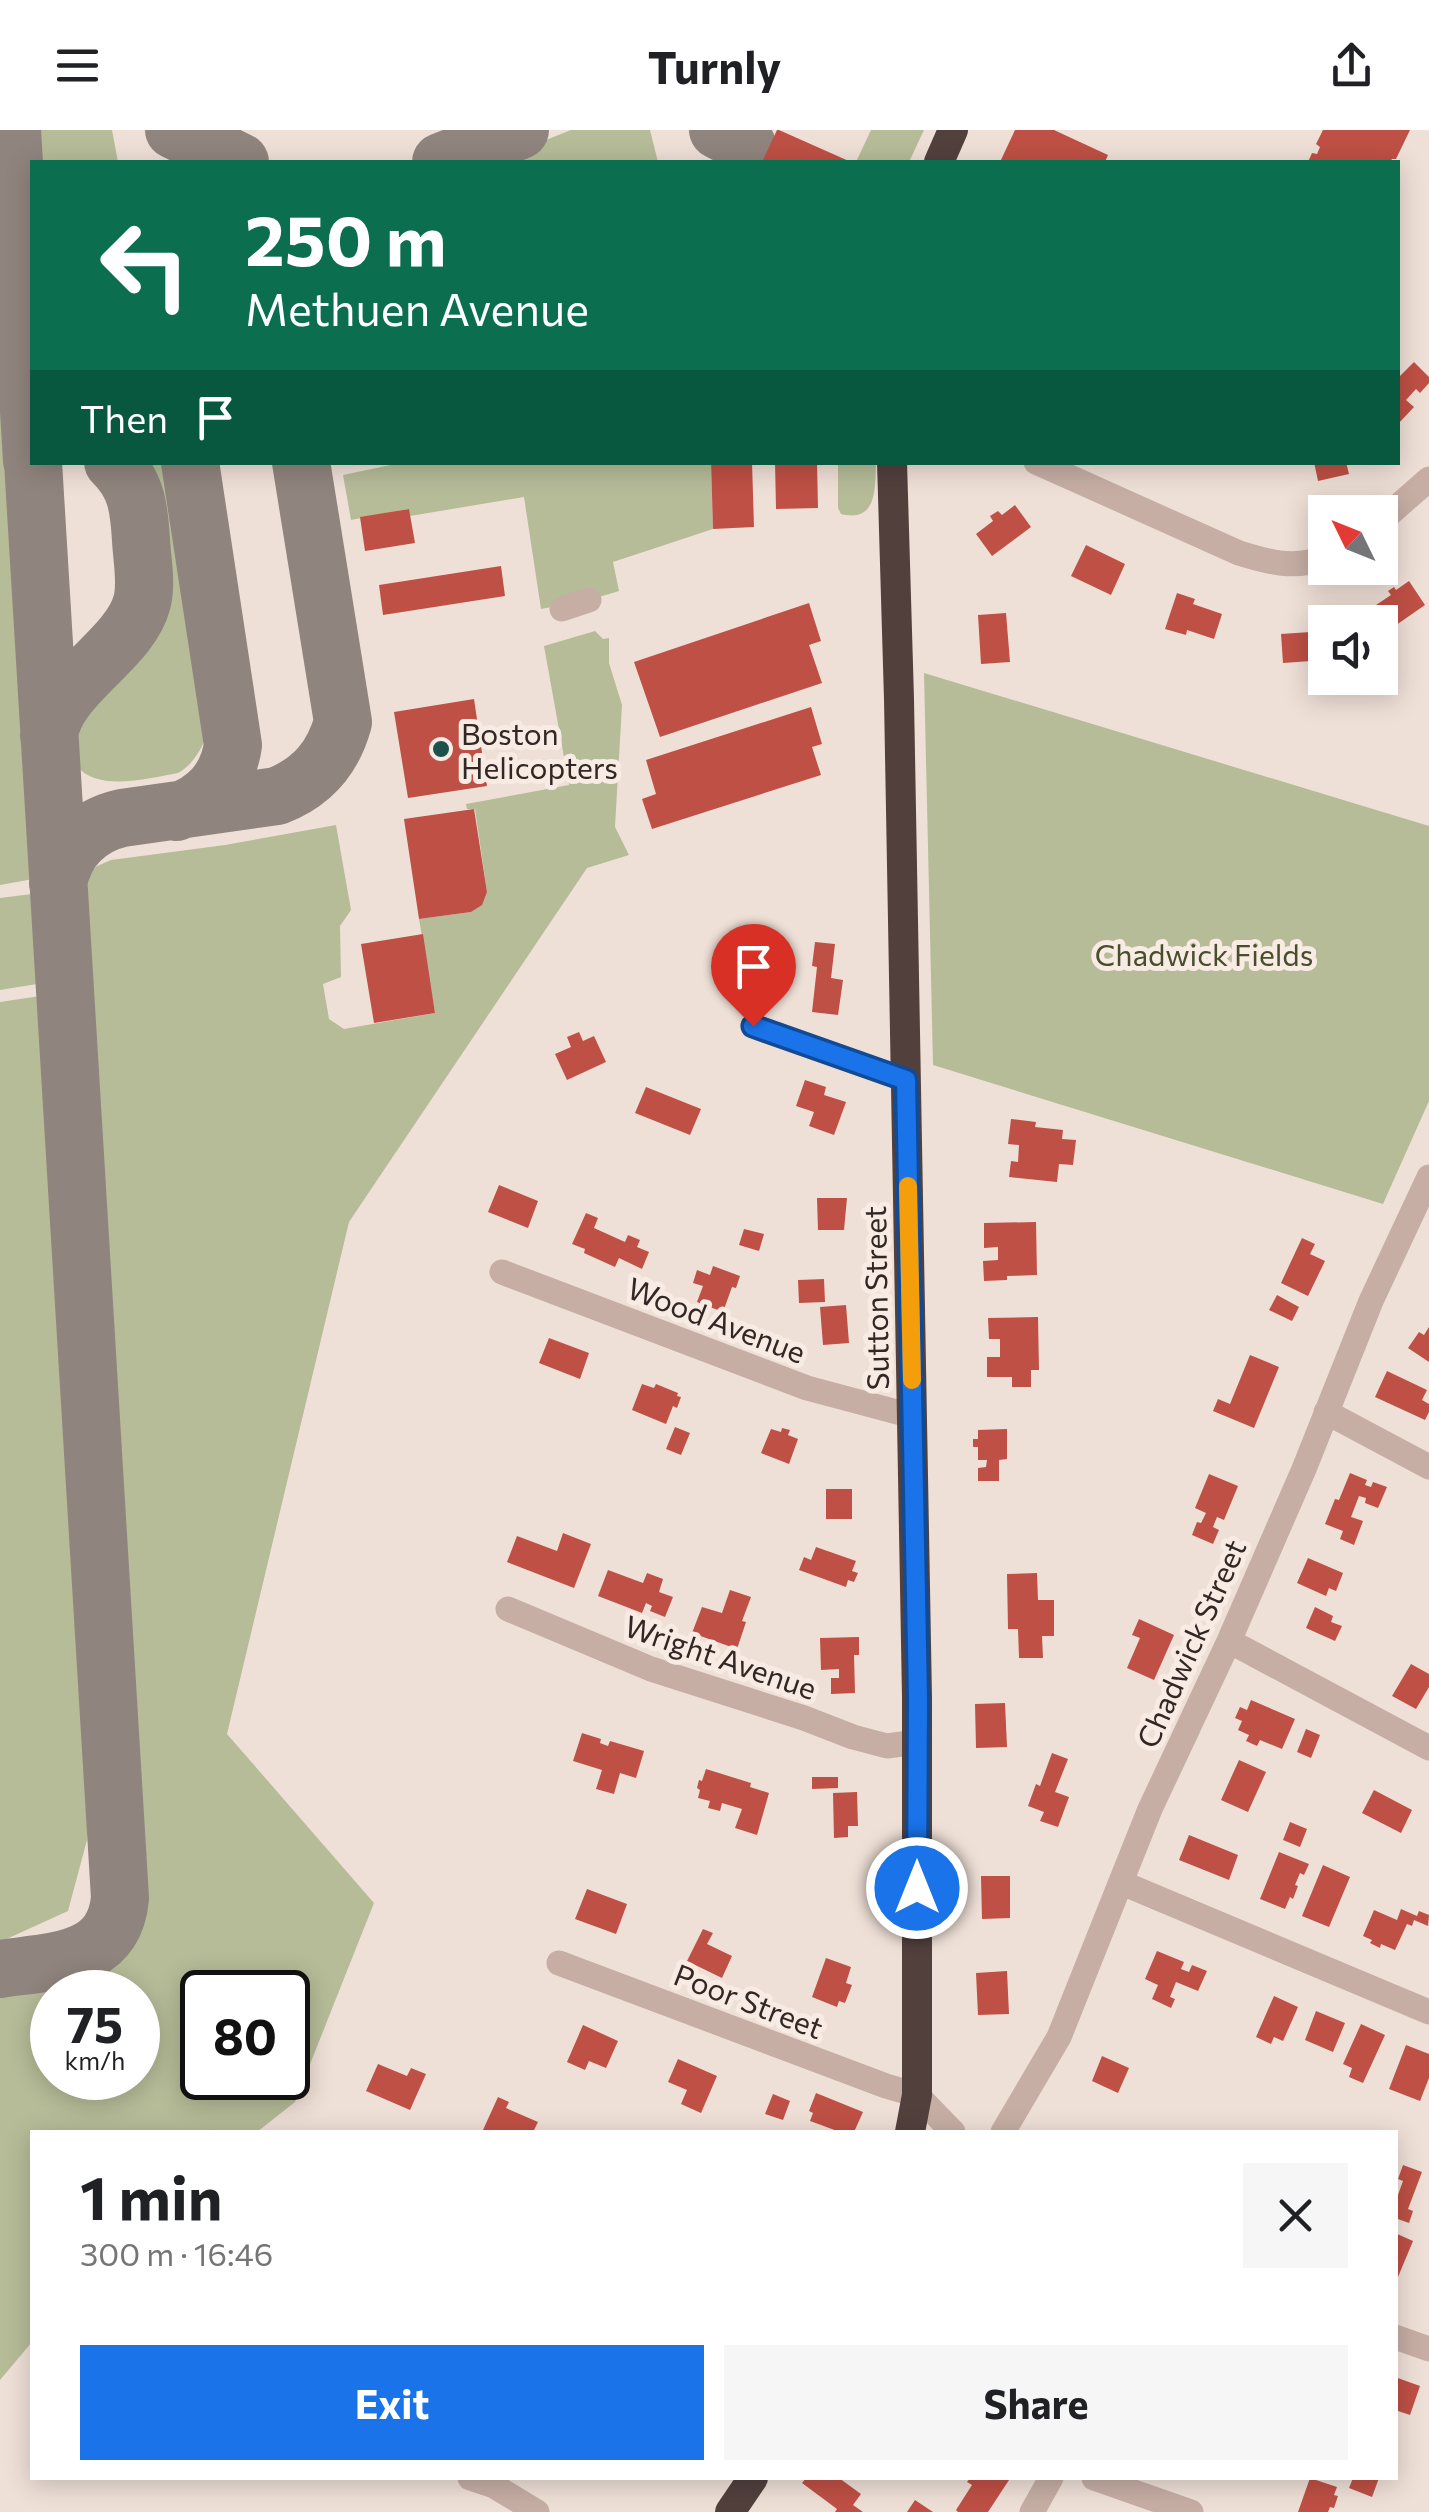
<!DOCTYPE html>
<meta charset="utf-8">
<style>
:root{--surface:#fff;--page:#f6f6f6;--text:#202124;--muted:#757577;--accent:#1a73e8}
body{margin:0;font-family:Commissioner,sans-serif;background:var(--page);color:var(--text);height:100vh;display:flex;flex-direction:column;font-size:38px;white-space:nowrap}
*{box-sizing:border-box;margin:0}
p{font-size:32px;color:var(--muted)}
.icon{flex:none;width:55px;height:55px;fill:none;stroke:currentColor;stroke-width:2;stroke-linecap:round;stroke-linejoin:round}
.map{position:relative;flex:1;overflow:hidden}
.panel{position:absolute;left:30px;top:2000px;width:1368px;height:350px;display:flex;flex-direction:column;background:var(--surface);border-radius:0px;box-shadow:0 5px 25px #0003}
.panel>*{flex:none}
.banner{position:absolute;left:30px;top:30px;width:1370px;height:305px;border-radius:0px;box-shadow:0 5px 25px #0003;background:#0b6e4f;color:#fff;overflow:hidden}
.needle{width:65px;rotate:313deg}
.tools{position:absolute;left:1308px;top:365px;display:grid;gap:20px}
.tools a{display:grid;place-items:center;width:90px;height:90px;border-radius:0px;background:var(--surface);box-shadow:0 5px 25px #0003;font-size:50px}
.speed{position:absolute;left:30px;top:1840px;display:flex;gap:20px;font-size:50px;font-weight:700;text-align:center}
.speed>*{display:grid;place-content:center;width:130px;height:130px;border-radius:50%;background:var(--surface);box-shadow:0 5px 25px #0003;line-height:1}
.speed small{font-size:25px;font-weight:400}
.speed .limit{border:5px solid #111;border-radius:15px;background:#fff;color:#111}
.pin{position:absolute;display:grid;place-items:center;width:85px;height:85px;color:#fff;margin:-102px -42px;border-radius:50% 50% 50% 0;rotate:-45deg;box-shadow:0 0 10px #0007}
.pin .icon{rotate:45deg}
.me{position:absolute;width:110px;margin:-55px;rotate:0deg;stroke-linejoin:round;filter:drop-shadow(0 0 8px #0008)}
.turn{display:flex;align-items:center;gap:35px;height:210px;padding:0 50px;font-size:45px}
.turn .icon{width:130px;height:130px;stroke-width:2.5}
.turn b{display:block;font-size:70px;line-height:85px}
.then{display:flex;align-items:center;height:95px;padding:0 50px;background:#0003;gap:20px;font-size:38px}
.round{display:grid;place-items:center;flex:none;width:105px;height:105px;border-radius:0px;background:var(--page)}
.head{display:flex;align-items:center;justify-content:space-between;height:170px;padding:0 50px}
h1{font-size:60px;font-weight:700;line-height:75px}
.button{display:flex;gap:20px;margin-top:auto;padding:20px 50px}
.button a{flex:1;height:115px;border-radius:0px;background:var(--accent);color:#fff;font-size:40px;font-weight:700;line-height:115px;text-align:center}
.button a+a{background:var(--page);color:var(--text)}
header{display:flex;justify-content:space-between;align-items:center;height:130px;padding:0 50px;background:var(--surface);font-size:45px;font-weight:700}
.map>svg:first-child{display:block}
</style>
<header><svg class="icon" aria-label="menu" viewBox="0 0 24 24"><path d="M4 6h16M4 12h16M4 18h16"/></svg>Turnly<svg class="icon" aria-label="share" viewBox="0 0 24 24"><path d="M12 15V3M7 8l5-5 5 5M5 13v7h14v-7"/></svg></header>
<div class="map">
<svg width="1429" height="2382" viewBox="0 0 1429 2382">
<rect width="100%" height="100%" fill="#efe0d7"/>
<path fill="#b6bc98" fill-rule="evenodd" d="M31 0H112L118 32 32 34Z
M571 0H650L658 32H490Z
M871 0H924L909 32H856Z
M0 114 39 748 0 755Z
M405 332 711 333 713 399 613 432 619 461 589 470 541 479 524 367 410 386 408 379 351 390 343 345Z
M140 333H164L205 610C199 623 191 636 178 643 149 648 97 663 76 635 68 624 67 608 65 596L163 485 154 351Z
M838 333H876C875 357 878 393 841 384L838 378Z
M595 501 603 509 609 508V533L622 575 615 697 629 725 587 738 349 1092 227 1604 374 1773 295 1972 257 2002H32V2212L0 2250V1858C65 1848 117 1851 136 1777L75 781V769L82 752 97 736 111 730 225 715 336 695 351 780 340 796 341 847 323 854 329 889 344 899 435 883 419 789 471 782 487 762 475 679H467L466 674 569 655 544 516ZM52 1862H138V1948H52ZM202 1862H288V1948H202Z
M924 543 1429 696V971L1383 1074 933 935Z
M40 763 45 847 37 854 0 860V768Z
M40 866 46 869 78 1374 88 1669 87 1710 68 1781 0 1812V872Z"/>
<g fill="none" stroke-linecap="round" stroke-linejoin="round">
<path stroke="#90847e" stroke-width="58" d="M12 0 32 331
M174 0 240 32
M718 0 747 15
M441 32 520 0
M49 605C56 554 130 520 142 472 147 453 142 430 141 410 139 378 137 355 113 332
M176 682C208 671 228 649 233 615L190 332
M58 753C65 719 87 696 122 688L277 666C313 652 333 628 343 592L301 332
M0 1839C51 1831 114 1834 120 1768L33 332"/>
</g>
<path fill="#bf5045" d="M777 0H779L851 32H762Z
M1015 0H1054L1108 25 1105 32H1000Z
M1323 0H1410L1396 29H1392L1390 32H1308L1312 23 1317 24 1320 17 1316 14Z
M1414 232 1429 247V253L1420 263 1416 259 1406 270 1414 277 1398 294V248Z
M711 332H752L754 397 713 399Z
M775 332H817L818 378 776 379Z
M1314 332H1346L1349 344 1318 351Z
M1015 375 1031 397 992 426 976 404 993 391 990 386 998 381 1002 385Z
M409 379 415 413 365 421 360 387Z
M1086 415 1125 434 1111 465 1071 446Z
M501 436 505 466 383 485 379 455Z
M1409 451 1425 475 1389 500 1373 477 1391 465 1388 461 1394 457 1396 460Z
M1177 463 1195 469 1193 474 1222 484 1214 509 1187 500 1186 505 1165 499Z
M809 473 821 511 809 515 822 553 660 607 634 532Z
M1006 483 1010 532 981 534 978 485Z
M1325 501V530L1283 533 1281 504Z
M474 569 487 656 408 668 394 582Z
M811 577 822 614 812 617 821 645 652 699 642 669 656 664 646 630Z
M474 679 487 762 482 775 471 782 419 789 404 689Z
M423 804 435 883 374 893 361 814Z
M815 812 835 814 831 848 843 850 838 885 812 882 817 837 812 836Z
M579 902 583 911 594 906 606 932 567 950 555 924 571 917 567 907Z
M805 950 826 957 824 965 846 972 834 1005 809 996 814 982 796 976Z
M646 957 701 979 690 1005 635 983Z
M1011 989 1036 992 1035 997 1063 1000 1062 1009 1076 1010 1073 1035 1059 1034 1057 1052 1009 1047 1011 1031 1018 1032 1019 1015 1008 1014Z
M499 1055 538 1071 528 1098 488 1082Z
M817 1068H847L844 1100H818Z
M586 1083 598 1088 594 1098 625 1112 628 1105 640 1110 637 1117 649 1122 642 1139 619 1128 615 1137 584 1123 585 1119 572 1114Z
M1036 1092 1037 1145 1007 1146V1150L984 1151 983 1131 998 1130V1117L984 1118V1093Z
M744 1099 764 1104 759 1121 739 1115Z
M1302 1108 1315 1114 1310 1124 1325 1131 1308 1166 1281 1153Z
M713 1136 740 1146 736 1158 732 1157 723 1182 697 1172 703 1156 693 1153 697 1140 710 1145Z
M824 1149 825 1172 799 1173 798 1150Z
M1277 1165 1299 1177 1292 1191 1269 1180Z
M846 1175 849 1213 823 1215 820 1177Z
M1038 1187 1039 1240H1031V1257H1012V1247H987V1227H1000V1209H989L988 1188Z
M1429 1197V1232L1408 1218 1419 1202 1424 1205Z
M549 1208 589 1223 580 1249 539 1233Z
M1250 1225 1279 1237 1254 1298 1213 1281 1218 1269 1230 1274Z
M1387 1241 1427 1260 1422 1270 1429 1274V1282L1425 1290 1375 1267Z
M642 1254 654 1258 656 1254 678 1263 677 1266 681 1267 677 1278 673 1276 666 1294 632 1280Z
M675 1297 690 1303 681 1325 666 1319Z
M782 1298 790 1300 788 1305 798 1309 789 1334 761 1323 771 1299 781 1302Z
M1007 1299V1329L999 1330V1351H978V1338L986 1337 987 1330H978V1317H973V1309H978V1300Z
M1350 1343 1367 1350 1365 1355 1371 1357 1373 1352 1387 1357 1378 1378 1365 1373 1366 1368 1359 1366 1351 1387 1363 1391 1354 1415 1340 1409 1343 1401 1325 1394 1335 1369 1339 1370Z
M1209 1344 1238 1356 1224 1390 1217 1387 1213 1397 1219 1400 1213 1414 1192 1405 1197 1392 1201 1393 1206 1383 1195 1378Z
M826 1359H852V1389H826Z
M563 1403 591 1414 574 1458 507 1432 517 1406 557 1421Z
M816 1417 856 1431 852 1441 858 1443 854 1452 848 1450 846 1457 799 1440 804 1427 811 1430Z
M1308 1428 1343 1443 1336 1461 1329 1458 1326 1466 1297 1453Z
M608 1440 643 1453 647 1443 663 1449 659 1462 673 1467 665 1487 650 1481 652 1476 646 1473 642 1483 598 1466Z
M1037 1443 1038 1470H1054V1506H1042L1043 1528H1019L1018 1499H1008L1007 1444Z
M730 1460 751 1467 742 1491 746 1492 737 1519 692 1503 702 1477 722 1483Z
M1315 1477 1333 1486 1331 1492 1342 1496 1335 1511 1306 1498Z
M1139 1489 1174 1505 1154 1550 1127 1538 1140 1508 1132 1505Z
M859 1507V1525H854L855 1563 831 1564V1548H839V1539L821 1540 820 1508Z
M1411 1534 1429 1544V1557L1416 1579 1392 1566Z
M1251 1570 1295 1589 1282 1619 1260 1610 1257 1616 1246 1611 1249 1605 1238 1600 1242 1591 1235 1588 1240 1577 1247 1580Z
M1005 1573 1007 1617 976 1618 975 1574Z
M1306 1599 1320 1605 1311 1628 1297 1622Z
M582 1603 601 1609 600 1613 608 1616 610 1611 644 1621 636 1648 620 1643 614 1664 596 1659 602 1640 573 1631Z
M1052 1623 1068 1629 1055 1662 1069 1667 1058 1697 1040 1691 1044 1682 1028 1676 1036 1654 1040 1656Z
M1239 1630 1266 1642 1248 1682 1221 1670Z
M706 1639 751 1653 750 1657 769 1663 757 1705 735 1698 742 1679 722 1673 720 1681 708 1678 710 1671 698 1668 700 1660 697 1658 699 1650 702 1651Z
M812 1647H838V1658L812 1659Z
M1374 1660 1412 1680 1401 1703 1362 1683Z
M857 1662 858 1696H848V1707L834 1708 833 1663Z
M1290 1692 1307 1699 1300 1717 1283 1710Z
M1189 1705 1238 1725 1229 1750 1179 1730Z
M1279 1722 1309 1734 1304 1745 1300 1743 1295 1755 1298 1756 1293 1769 1290 1767 1285 1779 1260 1769Z
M1323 1735 1350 1747 1329 1797 1302 1786Z
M981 1746H1010V1788L982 1789Z
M587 1759 627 1774 616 1804 575 1789Z
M1401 1779 1417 1786 1419 1781 1429 1785 1428 1796 1414 1790 1412 1796 1407 1794 1395 1820 1381 1814 1380 1818 1370 1813 1372 1810 1363 1806 1374 1780 1397 1790Z
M703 1799 713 1803 707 1814 732 1826 722 1848 687 1831Z
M1157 1821 1184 1832 1181 1839 1189 1842 1192 1835 1207 1841 1198 1861 1176 1852 1170 1867 1175 1869 1171 1878 1152 1869 1158 1855 1145 1849Z
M826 1828 851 1837 846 1853 852 1855 845 1873 839 1871 837 1877 812 1867Z
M1007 1841 1009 1884 978 1885 976 1843Z
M1274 1866 1298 1877 1283 1911 1274 1907 1271 1914 1256 1907Z
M1316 1881 1345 1893 1333 1922 1305 1910Z
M1361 1894 1385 1905 1363 1953 1349 1947 1352 1938 1343 1934Z
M583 1895 618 1911 606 1938 589 1931 585 1940 567 1932Z
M1406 1915 1429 1924V1948L1420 1971 1389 1959Z
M1102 1926 1129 1938 1118 1963 1092 1951Z
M678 1929 717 1946 701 1983 681 1974 687 1960 668 1952Z
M378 1934 407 1946 411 1938 426 1944 410 1980 366 1961Z
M816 1963 863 1982 854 2002H840L810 1991 813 1983 809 1981Z
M773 1964 790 1971 783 1990 765 1984Z
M498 1967 509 1972 506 1978 538 1992 533 2002H488L483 2000Z
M1403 2035 1422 2042 1408 2079 1413 2081 1409 2093 1395 2088V2073L1403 2051 1398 2049Z
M1395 2103 1413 2111 1398 2147 1395 2146Z
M1395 2247 1420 2256 1410 2285 1395 2280Z
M806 2348H839L861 2364 853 2375 863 2382H835L837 2379 802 2353Z
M970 2348H1006L1009 2350 988 2382H958L956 2380 972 2355 967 2352Z
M1310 2348 1337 2357 1334 2365 1338 2366 1334 2378 1330 2377 1328 2382H1298Z
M1353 2348H1379L1372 2367 1349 2358Z
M915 2370 933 2382H907Z"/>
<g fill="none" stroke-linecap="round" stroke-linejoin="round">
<path stroke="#c6aea4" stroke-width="25" d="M1036 332 1239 423C1268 432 1296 440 1325 427
M1380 392 1429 349
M562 479 589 470
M753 896 906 950
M502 1142 807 1258 912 1286
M1326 1282 1429 1337
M508 1479 651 1539 804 1588 853 1607 887 1616 917 1612
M1229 1511 1429 1618
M1122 1753 1429 1882
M559 1833 886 1956 917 1965 953 2002
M1003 2002 1059 1907 1150 1679 1229 1511 1304 1339 1371 1171 1429 1047
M1395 2207 1429 2219
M470 2348 494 2356 537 2382
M1094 2348 1191 2382
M1032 2382 1051 2348"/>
<path stroke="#52403d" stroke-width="30" d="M939 32 953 0
M892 332 899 569 917 1568V1965L910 2002
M730 2382 753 2348"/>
</g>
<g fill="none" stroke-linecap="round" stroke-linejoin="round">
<defs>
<path id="route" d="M753 896 906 950 918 1568 917 1758"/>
</defs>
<use href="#route" stroke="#114b97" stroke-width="25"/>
<use href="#route" stroke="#1a73e8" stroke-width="18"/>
<path stroke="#f59e0b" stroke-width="18" d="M908 1056 912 1250"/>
</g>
<circle fill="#1e504c" stroke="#f7ebe3" stroke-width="4" cx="441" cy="619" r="10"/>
<g text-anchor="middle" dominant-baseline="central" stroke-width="10" stroke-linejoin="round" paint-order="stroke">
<g font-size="30" fill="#322725" stroke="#f7ebe3" text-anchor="start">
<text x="461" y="602">Boston<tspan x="461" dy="34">Helicopters</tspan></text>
</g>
<g font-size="30" fill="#474e2b" stroke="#f7ebe3">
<text x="1204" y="823">Chadwick Fields</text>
</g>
<g font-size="30" fill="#322725" stroke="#f7ebe3">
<text transform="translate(875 1168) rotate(-91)">Sutton Street</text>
<text transform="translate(717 1189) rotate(21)">Wood Avenue</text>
<text transform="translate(1190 1513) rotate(-66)">Chadwick Street</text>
<text transform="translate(721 1526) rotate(19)">Wright Avenue</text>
<text transform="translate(749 1870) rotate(21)">Poor Street</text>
</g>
</g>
</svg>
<div class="tools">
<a><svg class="needle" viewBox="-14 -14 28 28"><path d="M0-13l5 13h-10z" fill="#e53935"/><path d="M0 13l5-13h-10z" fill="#757577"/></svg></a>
<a><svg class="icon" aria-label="sound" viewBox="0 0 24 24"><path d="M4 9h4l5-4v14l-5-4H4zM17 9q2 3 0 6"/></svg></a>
</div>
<div class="speed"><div>75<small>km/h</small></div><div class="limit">80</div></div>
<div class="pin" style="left:753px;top:896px;background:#d93025"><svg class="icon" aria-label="arrive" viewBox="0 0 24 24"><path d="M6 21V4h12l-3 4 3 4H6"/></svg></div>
<svg class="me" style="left:917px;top:1758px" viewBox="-20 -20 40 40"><circle r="17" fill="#1a73e8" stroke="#fff" stroke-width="3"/><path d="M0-11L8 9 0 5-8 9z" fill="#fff"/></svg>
<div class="banner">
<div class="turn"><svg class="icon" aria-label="left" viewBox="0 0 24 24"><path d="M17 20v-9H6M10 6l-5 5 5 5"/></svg><div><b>250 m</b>Methuen Avenue</div></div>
<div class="then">Then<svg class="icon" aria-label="arrive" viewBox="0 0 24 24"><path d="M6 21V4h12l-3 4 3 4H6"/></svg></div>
</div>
<section class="panel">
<div class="head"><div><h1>1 min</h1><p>300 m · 16:46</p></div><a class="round"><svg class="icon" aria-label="close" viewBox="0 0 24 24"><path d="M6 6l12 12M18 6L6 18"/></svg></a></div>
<div class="button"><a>Exit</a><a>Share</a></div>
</section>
</div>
